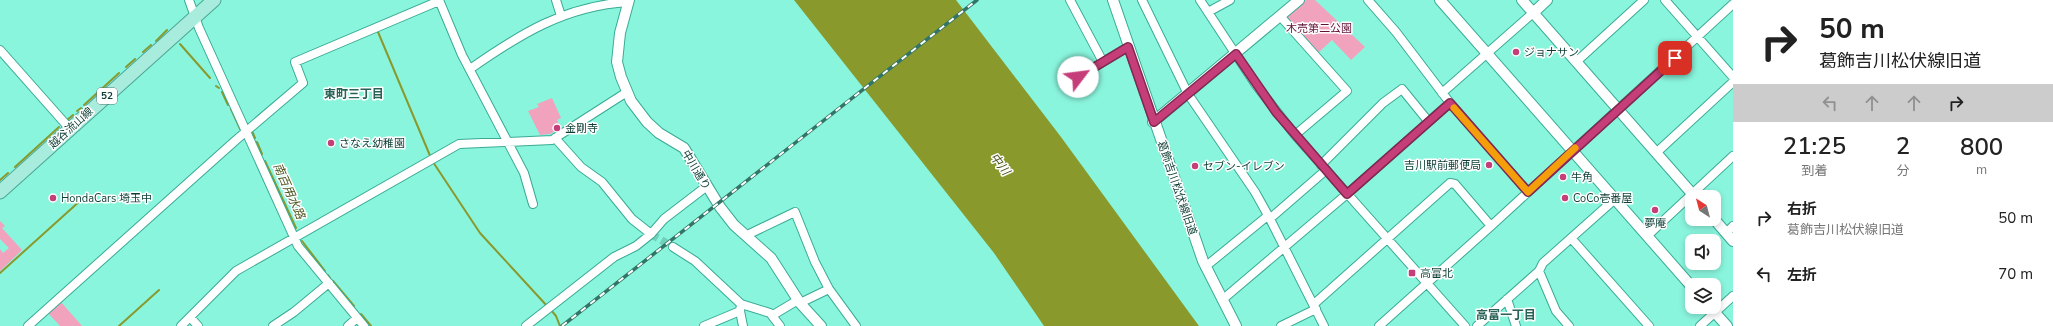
<!DOCTYPE html>
<html lang="ja">
<meta charset="utf-8">
<style>
:root{--surface:#fff;--page:#f2f2f2;--text:#222;--muted:#767676}
body{margin:0;font-family:"Nunito Sans","Noto Sans JP",sans-serif;background:var(--page);color:var(--text);height:100vh;display:flex;flex-direction:column;font-size:15px;white-space:nowrap}
*{box-sizing:border-box;margin:0}
p{font-size:13px;color:var(--muted)}
.icon{flex:none;width:22px;height:22px;fill:none;stroke:currentColor;stroke-width:2;stroke-linecap:round;stroke-linejoin:round}
.map{position:relative;flex:1;overflow:hidden}
.side{display:flex;flex-direction:column;background:var(--surface);width:320px}
.side>*{flex:none}
.guide{background:#fff;color:var(--text);overflow:hidden}
.needle{width:26px;rotate:324deg}
.buttons{position:absolute;left:1685px;top:190px;display:grid;gap:8px}
.buttons a{display:grid;place-items:center;width:36px;height:36px;border-radius:8px;background:var(--surface);box-shadow:0 2px 6px #0003;font-size:20px}
.pin{position:absolute;display:grid;place-items:center;width:34px;height:34px;color:#fff;margin:-17px;border-radius:8px;box-shadow:0 2px 6px #0006}
.me{position:absolute;width:44px;margin:-22px;rotate:60deg;stroke-linejoin:round;filter:drop-shadow(0 0 3px #0008)}
.turn{display:flex;align-items:center;gap:14px;height:84px;padding:0 20px;font-size:18px}
.turn .icon{width:52px;height:52px;stroke-width:2.5}
.turn b{display:block;font-size:28px;line-height:34px}
.lanes{display:flex;align-items:center;height:38px;padding:0 20px;background:#0003;justify-content:center;gap:20px;direction:ltr}
.lanes .off{opacity:.35}
.eta{display:flex;justify-content:space-evenly;align-items:center;height:68px;text-align:center}
.eta b{font-size:24px;font-weight:600;line-height:28px}
ul{padding:0;list-style:none}
li{display:flex;align-items:center;gap:12px;height:56px;padding:0 20px}
li div{flex:1}
li b{display:block;font-size:15px}
li em{font-style:normal}
main{display:flex;flex:1;min-height:0}
.map>svg:first-child{display:block}
</style>
<main>
<div class="map">
<svg width="1733" height="326" viewBox="0 0 1733 326">
<rect width="100%" height="100%" fill="#8af5dd"/>
<path fill="#f1a2bd" d="M1306 0H1315L1365 47 1351 60 1332 40 1318 53 1286 19V16Z
M552 98 561 118 557 120 561 128 550 134 540 135 528 111 539 107 537 104Z
M0 221 5 226 2 228 22 250 0 271V249L3 253 9 248 0 239Z
M61 302 82 326H60L48 313Z"/>
<path fill="#89992c" d="M794 0H956L1061 137 1199 326H1044L994 253Z"/>
<g fill="none" stroke-linecap="round" stroke-linejoin="round">
<path stroke="#89992c" stroke-width="2" d="M378 32 431 158
M156 41 167 30
M180 44 210 78
M143 52 151 45
M126 67 135 59
M216 86 219 88
M222 92 228 105
M84 105 119 73
M231 109 241 131
M77 111 81 108
M67 120 73 115
M252 131 255 138
M257 142 262 154
M265 161 296 228
M433 162 480 233 548 307
M15 167 59 127
M0 180 8 173
M302 241 325 271
M0 273 81 200
M328 275 330 278
M333 281 354 306
M551 310 556 316 560 326
M361 314 371 326
M119 326 159 290"/>
<path stroke="#71d0bb" stroke-width="8" stroke-dasharray="8 4" stroke-linecap="butt" d="M651 234 673 247"/>
<defs>
<path id="minor" d="M189 0 199 28 298 246 364 326
M439 0 462 55 524 173 533 204
M556 0 561 16
M1070 0 1103 62
M1142 0 1188 94 1255 192 1269 217 1324 326
M1200 0 1256 85 1295 135 1465 326
M1368 0 1396 32 1450 103 1528 192
M1665 0 1733 77
M1208 12 1230 0
M1280 16 1347 91 1295 135
M0 50 70 129
M1576 62 1644 0
M470 69C520 34 565 6 628 2
M1078 77 1128 47
M1442 93 1533 13
M555 138 581 167 602 182 632 219 651 234
M1656 153 1733 82
M1321 165 1383 103 1402 89 1428 121
M1726 233 1733 226
M747 235 795 212 815 262 829 289 856 326
M1647 236 1733 156
M1571 238 1649 326
M673 247 695 261 741 304 770 313 780 326
M1205 267 1265 218 1273 216 1326 170
M1539 271 1556 311 1569 326
M1507 299 1516 326
M1222 300 1347 194 1450 103
M800 303 829 289
M1314 304 1450 183 1455 184 1491 226
M740 311 743 326
M773 315 798 300
M190 317 198 326
M28 326 236 140 303 83 295 62 439 1
M181 326 236 271 459 144 552 140 627 92
M273 326 294 312 329 283
M348 326 357 318
M526 326 614 257 636 246 651 234 664 219 707 186
M704 326 740 311 741 304
M1281 326 1316 309
M1379 326 1491 226 1733 4
M1477 326 1539 271 1543 263 1615 199
M1700 326 1733 296"/>
<path id="tertiary" d="M629 0 620 33 617 62 621 77 631 101 647 122 659 133 684 148 720 207 734 225 771 258 800 303 821 326
M1113 0 1203 261 1236 326
M1440 0 1692 287
M1522 0 1695 197
M1533 13 1547 0
M1153 122 1299 0
M1714 219 1733 241
M1710 307 1727 326"/>
<path id="primary" d="M0 192 214 0"/>
</defs>
<use href="#minor" stroke="#39ab95" stroke-width="10"/>
<use href="#tertiary" stroke="#39ab95" stroke-width="12"/>
<use href="#primary" stroke="#4ba694" stroke-width="15"/>
<use href="#minor" stroke="#fff" stroke-width="8"/>
<use href="#tertiary" stroke="#fff" stroke-width="10"/>
<use href="#primary" stroke="#a7ecdd" stroke-width="13"/>
<defs>
<path id="rail" d="M562 326 977 0"/>
</defs>
<use href="#rail" stroke="#327567" stroke-width="3.5"/>
<use href="#rail" stroke="#fff" stroke-width="2" stroke-dasharray="6" stroke-linecap="butt"/>
</g>
<g fill="none" stroke-linecap="round" stroke-linejoin="round">
<defs>
<path id="route" d="M1078 77 1128 47 1154 122 1236 54 1276 112 1347 194 1450 103 1528 192 1675 58"/>
</defs>
<use href="#route" stroke="#81284f" stroke-width="10"/>
<use href="#route" stroke="#c63e79" stroke-width="7"/>
<path stroke="#f59e0b" stroke-width="7" d="M1454 108 1528 192 1575 148"/>
</g>
<g fill="#c63e79" stroke="#fff" stroke-width="1.5">
<circle cx="1516" cy="52" r="4"/>
<circle cx="557" cy="128" r="4"/>
<circle cx="331" cy="143" r="4"/>
<circle cx="1489" cy="165" r="4"/>
<circle cx="1195" cy="166" r="4"/>
<circle cx="1563" cy="177" r="4"/>
<circle cx="53" cy="198" r="4"/>
<circle cx="1565" cy="198" r="4"/>
<circle cx="1655" cy="210" r="4"/>
<rect x="1408" y="269" width="8" height="8" rx="2"/>
</g>
<g text-anchor="middle" dominant-baseline="central" stroke-width="3" stroke-linejoin="round" paint-order="stroke">
<rect fill="#fff" stroke="#557771" stroke-width="1" x="97" y="88" width="20" height="16" rx="3"/>
<g font-size="10" font-weight="bold" fill="#0c3d34">
<text x="107" y="96">52</text>
</g>
<g font-size="11" fill="#621237" stroke="#fff">
<text x="1319" y="28">木売第二公園</text>
</g>
<g font-size="11" fill="#0c3d34" stroke="#fff" text-anchor="start">
<text x="1524" y="52">ジョナサン</text>
<text x="565" y="128">金剛寺</text>
<text x="339" y="143">さなえ幼稚園</text>
<text x="1481" y="165" text-anchor="end">吉川駅前郵便局</text>
<text x="1203" y="166">セブン-イレブン</text>
<text x="1571" y="177">牛角</text>
<text x="61" y="198">HondaCars 埼玉中</text>
<text x="1573" y="198">CoCo壱番屋</text>
<text x="1655" y="223" text-anchor="middle">夢庵</text>
<text x="1420" y="273">高富北</text>
</g>
<g font-size="11" fill="#0c3d34" stroke="#fff">
<text transform="translate(71 128) rotate(-42)">越谷流山線</text>
<text transform="translate(696 170) rotate(59)">中川通り</text>
<text transform="translate(1177 188) rotate(71)">葛飾吉川松伏線旧道</text>
</g>
<g font-size="12" font-weight="bold" fill="#286155" stroke="#fff">
<text x="354" y="94">東町三丁目</text>
<text x="1506" y="315">高富一丁目</text>
</g>
<g font-size="12" font-style="italic" fill="#4e5721" stroke="#fff">
<text transform="translate(1000 164) rotate(52)">中川</text>
<text transform="translate(289 191) rotate(66)">南百用水路</text>
</g>
</g>
</svg>
<div class="buttons">
<a><svg class="needle" viewBox="-14 -14 28 28"><path d="M0-13l5 13h-10z" fill="#e53935"/><path d="M0 13l5-13h-10z" fill="#767676"/></svg></a>
<a><svg class="icon" aria-label="sound" viewBox="0 0 24 24"><path d="M4 9h4l5-4v14l-5-4H4zM17 9q2 3 0 6"/></svg></a>
<a><svg class="icon" aria-label="layers" viewBox="0 0 24 24"><path d="M12 4l9 5-9 5-9-5zM3 14l9 5 9-5"/></svg></a>
</div>
<div class="pin" style="left:1675px;top:58px;background:#d93025"><svg class="icon" aria-label="arrive" viewBox="0 0 24 24"><path d="M6 21V4h12l-3 4 3 4H6"/></svg></div>
<svg class="me" style="left:1078px;top:77px" viewBox="-20 -20 40 40"><circle r="19" fill="#fff"/><path d="M0-13L10 11 0 6-10 11z" fill="#c63e79"/></svg>
</div>
<section class="side">
<div class="guide">
<div class="turn"><svg class="icon" aria-label="right" viewBox="0 0 24 24"><path d="M7 20v-9h11M14 6l5 5-5 5"/></svg><div><b>50 m</b>葛飾吉川松伏線旧道</div></div>
<div class="lanes"><svg class="icon off" aria-label="left" viewBox="0 0 24 24"><path d="M17 20v-9H6M10 6l-5 5 5 5"/></svg><svg class="icon off" aria-label="ahead" viewBox="0 0 24 24"><path d="M12 20V5M6 11l6-6 6 6"/></svg><svg class="icon off" aria-label="ahead" viewBox="0 0 24 24"><path d="M12 20V5M6 11l6-6 6 6"/></svg><svg class="icon" aria-label="right" viewBox="0 0 24 24"><path d="M7 20v-9h11M14 6l5 5-5 5"/></svg></div>
</div>
<div class="eta">
<div><b>21:25</b><p>到着</p></div>
<div><b>2</b><p>分</p></div>
<div><b>800</b><p>m</p></div>
</div>
<ul>
<li><svg class="icon" aria-label="right" viewBox="0 0 24 24"><path d="M7 20v-9h11M14 6l5 5-5 5"/></svg><div><b>右折</b><p>葛飾吉川松伏線旧道</p></div><em>50 m</em></li>
<li><svg class="icon" aria-label="left" viewBox="0 0 24 24"><path d="M17 20v-9H6M10 6l-5 5 5 5"/></svg><div><b>左折</b></div><em>70 m</em></li>
</ul>
</section>
</main>
